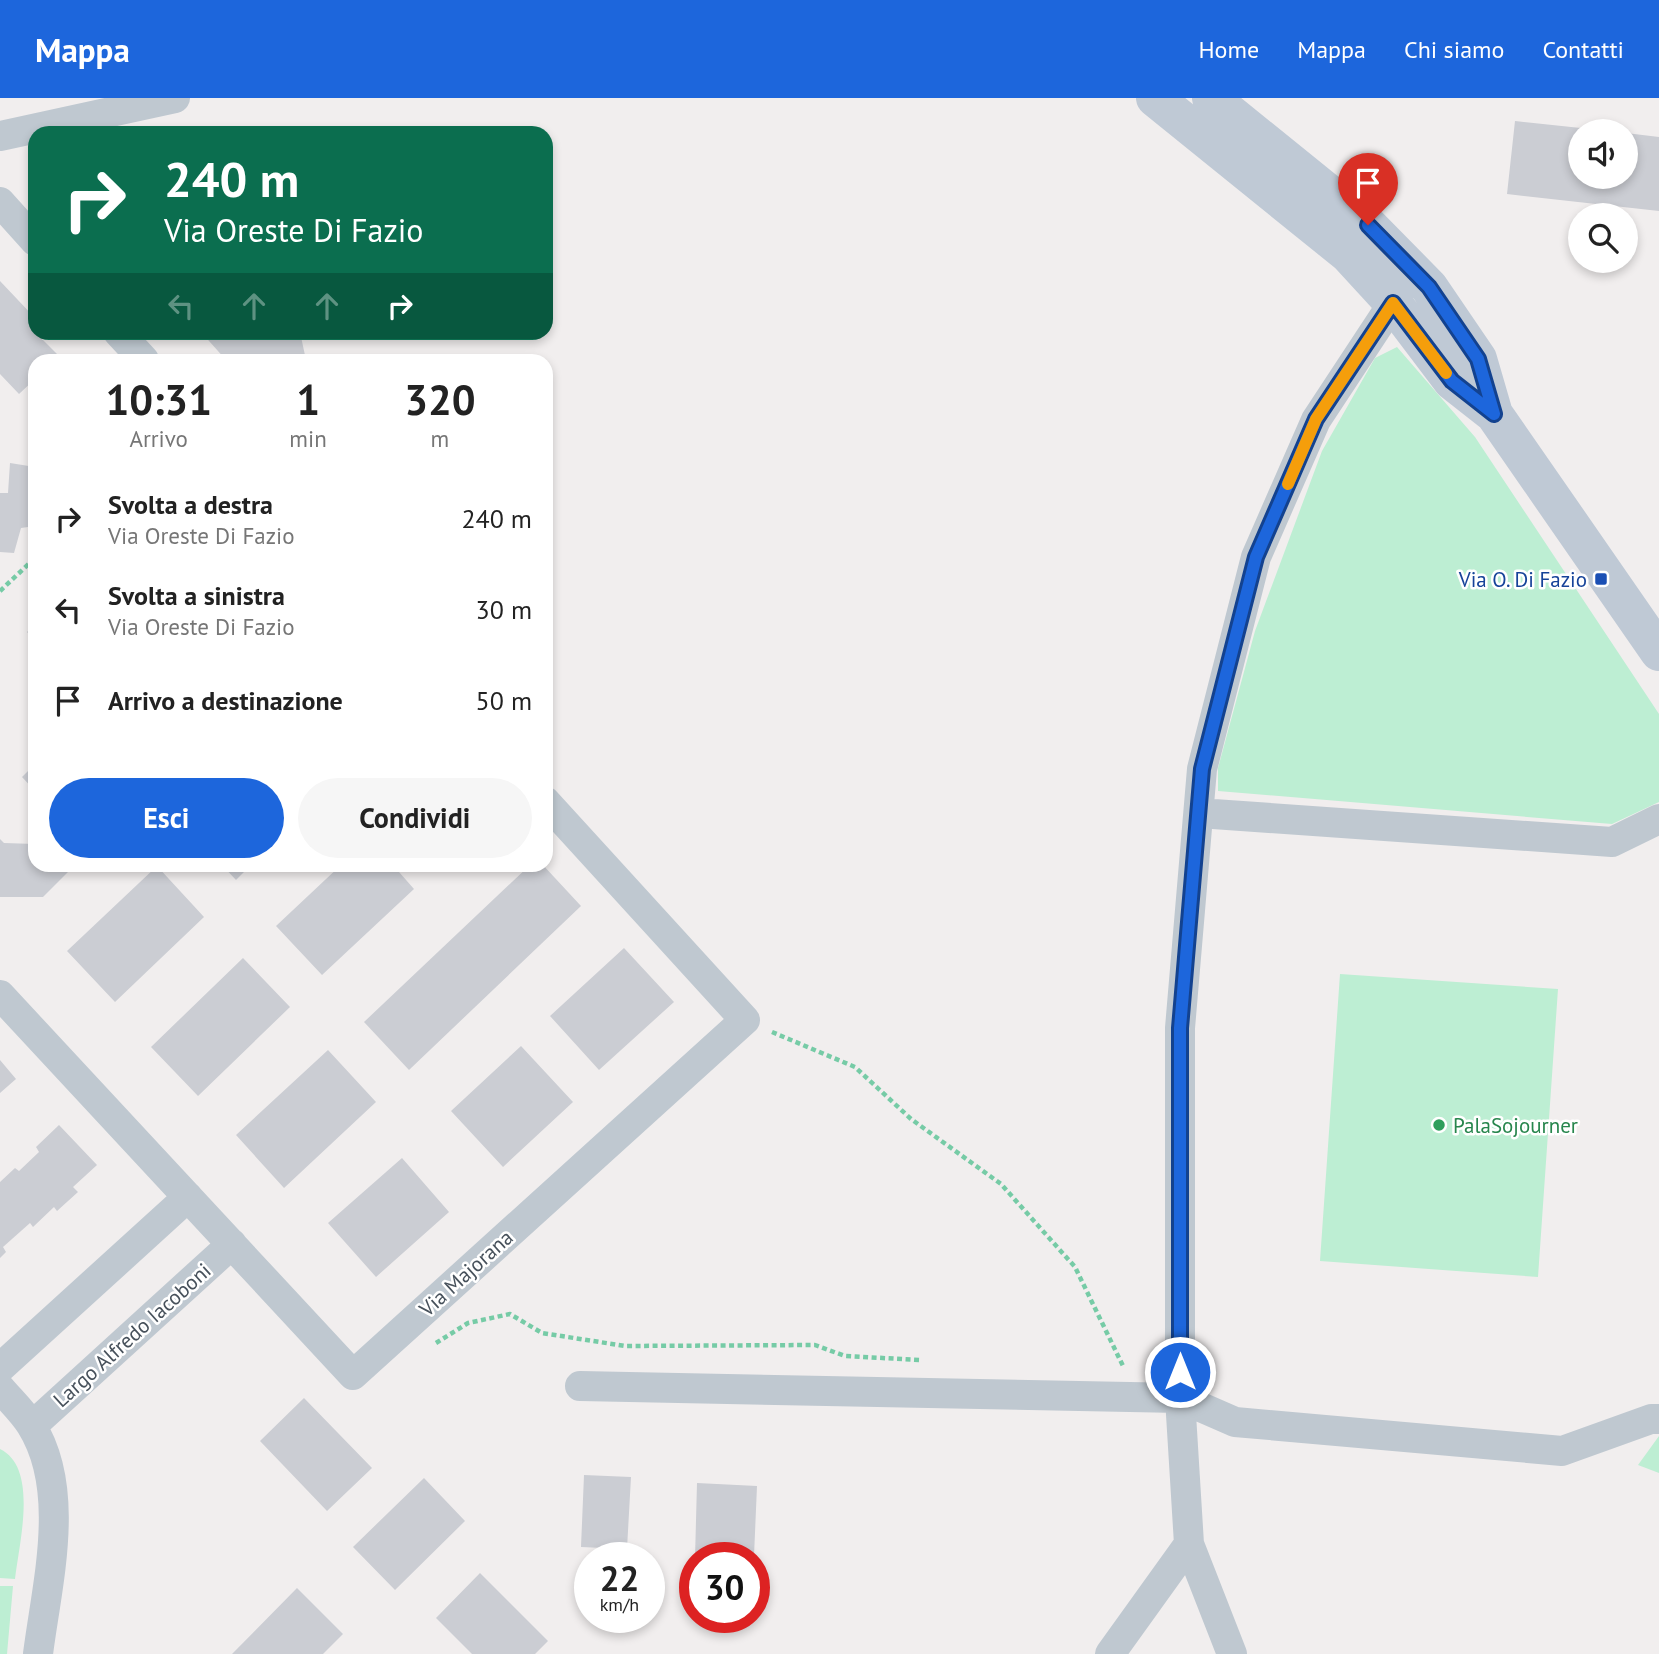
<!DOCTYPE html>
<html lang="it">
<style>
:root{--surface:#fff;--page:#f6f6f6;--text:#222;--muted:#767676;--accent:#1d66dc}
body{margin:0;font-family:"PT Sans",sans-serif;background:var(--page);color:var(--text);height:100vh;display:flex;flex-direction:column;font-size:26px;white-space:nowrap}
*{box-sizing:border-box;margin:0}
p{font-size:23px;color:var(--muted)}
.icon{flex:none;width:38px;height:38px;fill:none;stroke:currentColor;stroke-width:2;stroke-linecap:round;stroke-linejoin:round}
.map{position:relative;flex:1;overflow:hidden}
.side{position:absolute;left:28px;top:256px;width:525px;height:518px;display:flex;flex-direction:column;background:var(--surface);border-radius:21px;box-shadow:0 4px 10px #0003}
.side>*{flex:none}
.guide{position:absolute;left:28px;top:28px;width:525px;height:214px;border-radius:21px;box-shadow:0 4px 10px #0003;background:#0b6e4f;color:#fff;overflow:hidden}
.buttons{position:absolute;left:1568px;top:21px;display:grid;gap:14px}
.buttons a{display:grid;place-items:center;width:70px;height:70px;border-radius:50%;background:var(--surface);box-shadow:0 4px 10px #0003;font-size:35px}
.speed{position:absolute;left:574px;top:1444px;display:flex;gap:14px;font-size:35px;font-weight:700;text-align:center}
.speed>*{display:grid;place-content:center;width:91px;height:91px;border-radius:50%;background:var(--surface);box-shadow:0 4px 10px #0003;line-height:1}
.speed small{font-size:18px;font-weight:400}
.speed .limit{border:10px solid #d22;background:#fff;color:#111}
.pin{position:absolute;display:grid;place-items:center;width:60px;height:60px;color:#fff;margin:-72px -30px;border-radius:50% 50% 50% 0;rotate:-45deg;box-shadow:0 0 7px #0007}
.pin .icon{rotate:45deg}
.me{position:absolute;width:77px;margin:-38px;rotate:0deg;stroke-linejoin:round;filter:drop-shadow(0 0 5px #0008)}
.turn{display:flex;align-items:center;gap:24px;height:147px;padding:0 21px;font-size:32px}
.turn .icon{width:91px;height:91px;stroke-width:2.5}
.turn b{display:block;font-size:49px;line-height:60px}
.lanes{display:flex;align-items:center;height:66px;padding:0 21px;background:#0003;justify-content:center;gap:35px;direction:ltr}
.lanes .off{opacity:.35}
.eta{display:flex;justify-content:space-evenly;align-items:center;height:119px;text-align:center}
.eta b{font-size:42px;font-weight:700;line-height:49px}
.action{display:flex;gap:14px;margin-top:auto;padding:14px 21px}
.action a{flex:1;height:80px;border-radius:42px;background:var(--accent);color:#fff;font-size:28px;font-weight:700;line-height:80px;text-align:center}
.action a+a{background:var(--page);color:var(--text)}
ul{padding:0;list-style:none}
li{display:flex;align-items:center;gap:21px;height:91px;padding:0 21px}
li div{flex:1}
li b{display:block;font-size:26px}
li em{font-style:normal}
header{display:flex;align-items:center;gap:42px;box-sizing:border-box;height:98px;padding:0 35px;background:var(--accent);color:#fff}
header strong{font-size:33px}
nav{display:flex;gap:38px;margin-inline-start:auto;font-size:24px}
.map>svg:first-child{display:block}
</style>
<header>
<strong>Mappa</strong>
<nav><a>Home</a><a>Mappa</a><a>Chi siamo</a><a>Contatti</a></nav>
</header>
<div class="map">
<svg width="1659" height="1556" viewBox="0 0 1659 1556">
<rect width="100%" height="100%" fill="#f1eeee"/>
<path fill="#bdeed3" d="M1397 249 1475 339 1659 616V704L1612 726 1218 693V670L1255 533 1322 353 1375 260Z
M1340 876 1558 891 1538 1179 1320 1163Z
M1659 1338V1375L1638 1367Z
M0 1351C39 1370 19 1445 15 1481L0 1480Z
M0 1488H13L7 1556H0Z"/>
<path fill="#cbcdd3" d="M1515 23 1590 31 1580 33V79H1626V35L1659 39V113L1507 96Z
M0 183 35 220V224L31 228 35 234 59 258 54 262H35V281L19 296 0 276Z
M201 234H300L306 262H226Z
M10 365 35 369V428L21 430 14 455 0 454V395H8Z
M35 526V543L27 534Z
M35 659V693L22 679 33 668 30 664Z
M0 741 4 745 35 746V766H76L43 799H0Z
M221 766H252L236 782Z
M342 766H392L414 791 322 877 276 828Z
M531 766H542L581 808 409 972 364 924Z
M157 768 204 819 115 904 67 853Z
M624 850 674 904 599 972 550 918Z
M243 860 290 909 198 998 151 949Z
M521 948 573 1004 503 1069 451 1013Z
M328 952 376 1004 284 1090 236 1037Z
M0 962 16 981 0 995Z
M59 1027 97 1067 73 1089 78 1094 57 1113 54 1109 33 1129 30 1125 3 1149 6 1154 0 1160V1084L15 1070 19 1073 39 1054 36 1049Z
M402 1060 449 1114 376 1179 328 1125Z
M304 1300 372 1370 327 1413 260 1343Z
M584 1377 631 1379 627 1451 581 1449Z
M424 1380 465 1423 395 1492 353 1449Z
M697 1385 757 1388 754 1458 695 1460Z
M480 1475 548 1543 535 1556H472L436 1520Z
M297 1490 343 1536 323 1556H232Z"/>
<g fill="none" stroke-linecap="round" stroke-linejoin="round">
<path stroke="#76cba6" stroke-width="4.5" stroke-dasharray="5 3.5" stroke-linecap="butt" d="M0 493 35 460
M772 934 855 969 911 1021 1001 1086 1075 1169 1123 1268
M436 1245 468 1225 510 1216 542 1235 625 1248 815 1247 845 1258 920 1262"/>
<path stroke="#bfc8d0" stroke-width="30" d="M0 38 175 0
M0 104 35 143
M118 234 144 262
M1199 715 1612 744 1659 721
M0 897 353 1277 745 922 546 704
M0 1270 188 1099
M580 1288 1180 1300 1235 1324 1562 1353 1651 1321H1659
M0 1290C10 1302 23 1314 31 1327 72 1392 47 1485 38 1556
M32 1328 232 1146
M1110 1556 1189 1446
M1232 1556 1189 1446 1180 1300V930L1202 671 1256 459 1316 322 1393 205"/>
<path stroke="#bfc9d5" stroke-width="38" d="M1155 0 1348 156 1393 205 1452 283 1494 316 1659 554
M1211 0 1368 127 1429 189 1478 261 1494 316"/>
</g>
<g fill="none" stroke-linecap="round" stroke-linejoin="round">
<defs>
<path id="route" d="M1180 1274V930L1202 671 1256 459 1316 321 1393 205 1452 283 1494 316 1478 261 1429 189 1368 127"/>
</defs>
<use href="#route" stroke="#13428f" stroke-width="18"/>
<use href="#route" stroke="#1d66dc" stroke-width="12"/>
<path stroke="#f59e0b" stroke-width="12" d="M1288 386 1316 321 1393 205 1446 275"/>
</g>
<rect fill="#1a4fb4" stroke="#fff" stroke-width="2.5" x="1594" y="474" width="14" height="14" rx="3.5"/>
<circle fill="#2e9e5b" stroke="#fff" stroke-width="2.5" cx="1439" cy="1027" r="7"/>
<g text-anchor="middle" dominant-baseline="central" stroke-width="5" stroke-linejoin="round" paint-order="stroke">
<g font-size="21" fill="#164399" stroke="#fff" text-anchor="end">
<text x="1587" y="481">Via O. Di Fazio</text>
</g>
<g font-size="21" fill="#27864d" stroke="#fff" text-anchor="start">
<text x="1453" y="1027">PalaSojourner</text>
</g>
<g font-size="21" fill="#47515b" stroke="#fff">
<text transform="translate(466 1175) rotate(-42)">Via Majorana</text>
<text transform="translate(132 1237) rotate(-42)">Largo Alfredo Iacoboni</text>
</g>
</g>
</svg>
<div class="buttons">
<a><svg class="icon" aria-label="sound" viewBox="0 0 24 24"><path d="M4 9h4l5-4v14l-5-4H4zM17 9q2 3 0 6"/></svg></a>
<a><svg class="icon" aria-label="search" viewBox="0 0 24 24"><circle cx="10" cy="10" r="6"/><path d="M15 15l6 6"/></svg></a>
</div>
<div class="speed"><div>22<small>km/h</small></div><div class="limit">30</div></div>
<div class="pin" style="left:1368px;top:127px;background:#d93025"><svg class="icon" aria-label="arrive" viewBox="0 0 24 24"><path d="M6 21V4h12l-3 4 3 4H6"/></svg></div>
<svg class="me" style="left:1180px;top:1274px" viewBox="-20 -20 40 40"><circle r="17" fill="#1d66dc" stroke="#fff" stroke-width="3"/><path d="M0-11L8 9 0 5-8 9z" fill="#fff"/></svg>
<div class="guide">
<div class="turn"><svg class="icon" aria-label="right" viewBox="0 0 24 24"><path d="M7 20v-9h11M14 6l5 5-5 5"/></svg><div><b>240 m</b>Via Oreste Di Fazio</div></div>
<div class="lanes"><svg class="icon off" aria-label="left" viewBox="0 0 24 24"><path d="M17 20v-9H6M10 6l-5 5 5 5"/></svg><svg class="icon off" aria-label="ahead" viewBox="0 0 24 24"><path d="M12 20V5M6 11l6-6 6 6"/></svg><svg class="icon off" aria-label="ahead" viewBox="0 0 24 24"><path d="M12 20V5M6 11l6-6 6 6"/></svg><svg class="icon" aria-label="right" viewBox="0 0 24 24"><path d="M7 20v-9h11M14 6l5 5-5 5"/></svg></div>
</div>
<section class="side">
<div class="eta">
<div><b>10:31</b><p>Arrivo</p></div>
<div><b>1</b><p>min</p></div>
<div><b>320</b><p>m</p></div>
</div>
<ul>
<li><svg class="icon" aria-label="right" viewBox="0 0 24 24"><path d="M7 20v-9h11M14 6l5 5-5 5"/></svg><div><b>Svolta a destra</b><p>Via Oreste Di Fazio</p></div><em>240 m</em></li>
<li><svg class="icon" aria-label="left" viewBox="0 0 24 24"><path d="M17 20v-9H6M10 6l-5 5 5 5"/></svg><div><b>Svolta a sinistra</b><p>Via Oreste Di Fazio</p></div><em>30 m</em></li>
<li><svg class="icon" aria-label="arrive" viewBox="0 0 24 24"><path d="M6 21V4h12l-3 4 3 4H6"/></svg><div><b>Arrivo a destinazione</b></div><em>50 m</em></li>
</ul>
<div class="action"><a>Esci</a><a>Condividi</a></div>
</section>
</div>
